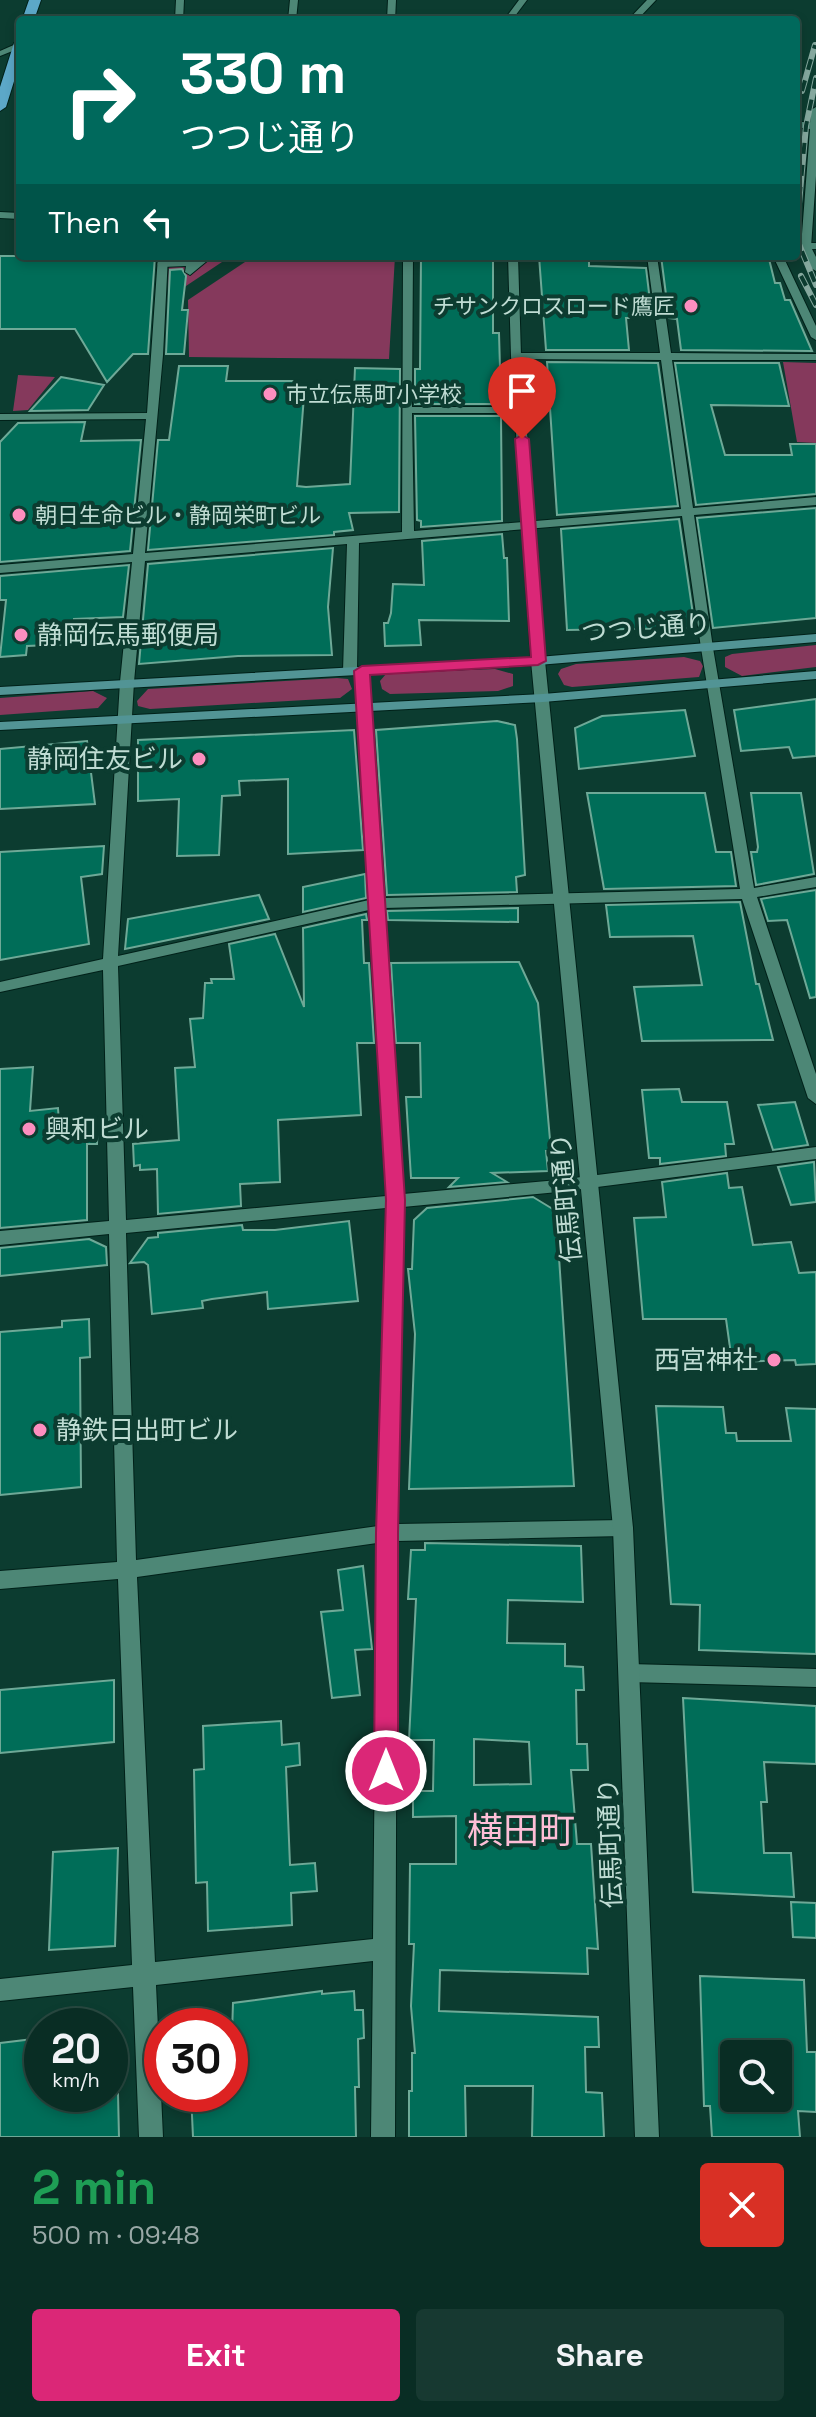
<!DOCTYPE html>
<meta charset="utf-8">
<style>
:root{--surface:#092d24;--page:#173931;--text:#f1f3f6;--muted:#99a8a6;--line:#294941;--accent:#db2777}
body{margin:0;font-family:"Space Grotesk","Noto Sans JP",sans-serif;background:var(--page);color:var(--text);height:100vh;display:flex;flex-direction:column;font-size:30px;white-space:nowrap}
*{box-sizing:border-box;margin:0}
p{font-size:26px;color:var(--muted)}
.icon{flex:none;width:44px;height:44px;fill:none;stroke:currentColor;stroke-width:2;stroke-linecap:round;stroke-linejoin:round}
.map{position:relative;height:2137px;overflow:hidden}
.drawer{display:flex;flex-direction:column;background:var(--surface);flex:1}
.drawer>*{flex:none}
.guide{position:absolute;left:16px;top:16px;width:784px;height:244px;border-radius:8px;box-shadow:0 4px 12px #0003,0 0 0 2px var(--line);background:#00695c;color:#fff;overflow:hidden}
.fabs{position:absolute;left:720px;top:2040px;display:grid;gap:16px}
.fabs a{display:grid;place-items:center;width:72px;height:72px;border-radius:8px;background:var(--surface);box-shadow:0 4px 12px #0003,0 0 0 2px var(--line);font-size:40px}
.speed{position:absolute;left:24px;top:2008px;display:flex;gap:16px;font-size:40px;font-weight:700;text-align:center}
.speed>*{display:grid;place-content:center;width:104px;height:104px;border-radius:50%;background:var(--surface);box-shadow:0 4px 12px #0003,0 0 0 2px var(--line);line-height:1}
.speed small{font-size:20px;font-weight:400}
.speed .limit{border:12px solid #d22;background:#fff;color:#111}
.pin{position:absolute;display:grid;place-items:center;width:68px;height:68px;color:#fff;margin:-82px -34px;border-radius:50% 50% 50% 0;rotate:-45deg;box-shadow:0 0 8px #0007}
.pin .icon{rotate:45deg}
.me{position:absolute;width:88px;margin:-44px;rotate:0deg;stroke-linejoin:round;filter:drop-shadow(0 0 6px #0008)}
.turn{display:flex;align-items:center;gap:28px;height:168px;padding:0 32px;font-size:36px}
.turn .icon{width:104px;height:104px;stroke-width:2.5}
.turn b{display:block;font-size:56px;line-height:68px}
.then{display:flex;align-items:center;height:76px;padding:0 32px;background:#0003;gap:16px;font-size:30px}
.round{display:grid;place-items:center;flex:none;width:84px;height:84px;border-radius:8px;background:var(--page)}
.overview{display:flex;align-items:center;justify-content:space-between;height:136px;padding:0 32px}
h1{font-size:48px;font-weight:700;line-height:60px;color:#1e9e55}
.primary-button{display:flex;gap:16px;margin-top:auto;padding:16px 32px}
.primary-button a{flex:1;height:92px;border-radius:8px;background:var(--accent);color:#fff;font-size:32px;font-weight:700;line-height:92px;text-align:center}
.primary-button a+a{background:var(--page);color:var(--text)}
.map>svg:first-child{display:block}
</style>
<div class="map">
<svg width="816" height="2137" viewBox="0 0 816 2137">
<rect width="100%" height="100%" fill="#0c3c30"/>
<path fill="#85395c" d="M169 256H231L168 298Z
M254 256H395L389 359 189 357 188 300Z
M783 362 816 363V443L797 442Z
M18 375 55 377 28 410 13 411Z
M816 645V667L742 676 725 667V657L732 654Z
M684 657 700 661 703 666 699 677 572 687 564 685 558 674 561 669 576 664Z
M495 669 513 674V686L498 691 390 694 382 689 380 681 386 674 395 673Z
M337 678 348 679 352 689 340 698 150 709 138 706 137 701 148 689Z
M93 691 107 698 98 708 0 715V698Z"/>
<path fill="#006d58" stroke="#6ea997" stroke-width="2" fill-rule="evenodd" d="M0 256H155L148 354H133L107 382 75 329H0Z
M421 256H493V333H499L501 404H415V369H420Z
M539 256H589V266L646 268 652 318H626L629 350H546Z
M661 256H760L769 259 775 283H780L785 300H790L812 351 681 350 677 319 669 318Z
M182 269 186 276 182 310H188L184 354H166L170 270Z
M547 362 658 363 678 506 557 515Z
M675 363H779L789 406 711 405 725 455H792L790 444H816V494L696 505Z
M179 366H228L226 381H298L297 396H304L297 486 306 487 350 484 355 368 400 369 399 512 349 513 353 530 334 532V535L148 550 158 440H169Z
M61 377 104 385 88 410 30 411Z
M415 416H501L502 521 421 527V521L417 520Z
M85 422 81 441 141 440 130 551 0 562V442L18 423Z
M816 508V618L713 628 697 518Z
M679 519 695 628 567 630 561 529Z
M502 534 504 558H507L509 621 419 620 421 645 385 646 384 623H388L391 613 393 584 424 585 422 541Z
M333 548 328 607 332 655 238 656 139 664 148 564Z
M129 565 123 617 74 619 73 644 27 646 26 655 0 657 6 600H0V576Z
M816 699V756L793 758 789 747 741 751 734 710Z
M685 710 695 756 579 769 575 728 602 716Z
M497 721 515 725 517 739 525 875 516 877 517 892 387 895 376 730Z
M354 730 363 850 288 854V779L239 781 240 795 222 796 219 855 177 856 179 799 138 801V740Z
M87 741 95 804 0 809V749Z
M587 793H705L716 852H731L736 886 604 889Z
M751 793H801L814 874 756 885 751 852H757L758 847Z
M104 846 102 874 81 877 89 944 0 960V852Z
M365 874 366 898 303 912V887Z
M816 890V997L810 998 787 920 768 921 761 899Z
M259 895 269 919 125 949 128 919Z
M740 902 756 984H759L773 1040 642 1041 634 987 702 985 693 936 610 937 606 905Z
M518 908V922L388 920 387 911Z
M366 914 367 920H362L364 963H369L374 1043H357L361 1115 278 1120 280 1182 240 1184 241 1206 158 1214 157 1169 140 1170V1165L134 1166 133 1144 179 1140 175 1068 195 1067 190 1019 203 1018 205 983H212L211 979H234L229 944 275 934 304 1007 303 928Z
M519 962 538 1003 551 1151H546L548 1171 492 1173 507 1182 449 1187 458 1178H411L406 1097H421L420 1043H396L391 963Z
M33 1067 30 1111 58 1108 59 1123 98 1120 97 1144H87V1220L0 1228V1069Z
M679 1089 682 1102H727L734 1144H725L726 1156 660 1164V1158H649L642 1090Z
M795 1102 808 1145 773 1150 758 1105Z
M814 1162 816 1202 791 1205 778 1167Z
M727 1173 729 1188 742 1187 753 1245 791 1242 799 1273 816 1272V1364L796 1365 795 1360 732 1362 726 1319H643L634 1218 666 1217 662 1182Z
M533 1197 556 1211 574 1486 409 1489 415 1334 408 1269H412L414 1220 427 1208Z
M349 1221 358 1301 268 1309 267 1292 212 1299 202 1301 203 1308 152 1314 148 1265 144 1262 130 1263 148 1238 158 1237V1233L242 1225 243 1230H275Z
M89 1239 106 1247 107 1265 0 1276V1248Z
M89 1319 90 1357 80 1358 81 1487 0 1495V1332L62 1327V1321Z
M656 1406 723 1407 726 1433H736L737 1441H791L786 1408 816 1409V1654L699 1650 700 1605 671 1604Z
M425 1543 581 1546 583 1602 508 1600 507 1643 565 1644V1666L583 1667 584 1690H576L577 1744H587L588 1770H571L577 1844H591L598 1949 587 1948 588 1974 440 1970 439 2011 598 2017 599 2047H585L586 2092 602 2093 604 2137H532L533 2086H465L466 2137H409V2091H412V2053H415L411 2006 414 1944H409L410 1864H456V1816L413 1817V1791H433L434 1740H409L416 1599H408L411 1550H425ZM474 1739 529 1742 531 1784 474 1785Z
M363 1566 372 1649 355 1650 360 1695 332 1698 321 1612 343 1610 338 1570Z
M114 1680V1742L0 1753V1690Z
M683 1698 816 1706V1764L764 1762 767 1802H761L764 1853H791L794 1897 693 1892Z
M281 1721 282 1745 299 1743 300 1765 286 1767 290 1865 315 1863 317 1891 291 1893 292 1925 208 1931 207 1882 196 1883 194 1770 204 1769 203 1726Z
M118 1848 115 1946 49 1950 53 1852Z
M791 1902 816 1903V1938L793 1937Z
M700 1976 804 1980 807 2052H816V2112L798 2111 800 2137H712L710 2106H704ZM734 2054H778V2098H734Z
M322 1991V1994L354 1991 355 2010H363L364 2038 358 2039 359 2087H355L356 2137H193L191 2094H230L233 2003Z
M42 2038V2094H118L119 2137H0V2043Z"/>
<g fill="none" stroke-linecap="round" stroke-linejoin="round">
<defs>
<path id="service" d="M16 44H20V48L0 56V51Z"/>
<path id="pedestrian" d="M187 256H197V260L202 256H213L190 275 185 272 186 266 162 267 157 264 162 261 187 260Z"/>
<path id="minor" d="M176 0H184L183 20H175Z
M290 0H298L296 20H288Z
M388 0H396L395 20H387Z
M647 0H656L637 20H628Z
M816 107V176L811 247 816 257V271L811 268 801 247 810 129 796 127V121L810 123 811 110Z
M158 256H168L163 355 145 553 402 532 403 256H413L412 407H520L526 410 520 413H412L414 531 681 509 661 360 516 359 511 356 516 353H660L647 256H657L671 353 816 354V360H672L693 508 816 497V505L694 515 713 648 754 888 816 877V887L757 897 816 1074V1104L808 1098 742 899 384 908 403 1194 558 1180 816 1147V1159L558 1192 403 1207 397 1524 623 1520 630 1522 633 1528 630 1534 623 1536 397 1541 395 2137H371L373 1961 156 1985 163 2137H139L133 1987 0 2001V1979L132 1965 118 1579 0 1589V1571L117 1562 109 1234 0 1245V1231L109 1221 103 970 0 992V982L103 959 120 682 132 562 0 573V565L133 554 146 419 0 420V414L147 413ZM682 516 701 648 740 889 384 898 369 671 362 667 357 669 359 543ZM347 544 343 671 350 675 356 673 369 900 118 956 134 682 145 561ZM369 910 386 1196 126 1220 118 966ZM386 1208 378 1526 136 1560 126 1233ZM377 1543 373 1939 155 1962 137 1577Z
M773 256H783L816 326V340L811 337Z
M629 1664 816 1669V1687L629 1682 622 1680 619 1673 622 1666Z"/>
<path id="tertiary" d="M519 0H527L512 20H504Z
M0 212 20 213V219L0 218Z
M796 243H816V249H796Z
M508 256H518L521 356 545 661 633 1528 659 2137H635L613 1528 531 661 511 356Z"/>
<path id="secondary" d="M816 634V642L538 665 0 695V687L538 657Z
M816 671V679L543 702 0 730V722L543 694Z"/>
<path id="trunk" d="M29 0H41L34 20H22Z
M20 39V62L6 107 0 111V87L14 43Z"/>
</defs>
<use href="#service" stroke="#012119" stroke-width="2"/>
<use href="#pedestrian" stroke="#012119" stroke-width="2"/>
<use href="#minor" stroke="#012119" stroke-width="2"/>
<use href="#tertiary" stroke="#012119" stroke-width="2"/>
<use href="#secondary" stroke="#012119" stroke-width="2"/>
<use href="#trunk" stroke="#012119" stroke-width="2"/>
<use href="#service" fill="#4d8776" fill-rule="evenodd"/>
<use href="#pedestrian" fill="#4d8776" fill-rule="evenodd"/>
<use href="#minor" fill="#4d8776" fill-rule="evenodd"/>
<use href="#tertiary" fill="#4d8776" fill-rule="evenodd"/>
<use href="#secondary" fill="#529495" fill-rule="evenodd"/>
<use href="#trunk" fill="#5ca8c8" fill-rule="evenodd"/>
<defs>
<path id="rail" d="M816 78 806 126 796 237 816 285
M802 91 815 45
M801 276 816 305"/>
</defs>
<use href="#rail" stroke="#85a89e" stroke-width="6"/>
<use href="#rail" stroke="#0c3c30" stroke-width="4" stroke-dasharray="11" stroke-linecap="butt"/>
</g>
<path fill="#db2777" stroke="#8e194d" stroke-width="2" d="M522 435 529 439 546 661 538 665 370 675 405 1200 398 1533V1771L394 1779 386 1783 378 1779 374 1771 376 1533 386 1200 354 671 362 666 531 657 515 439Z"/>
<g fill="#fd8ebf" stroke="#0c3c30" stroke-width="3">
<circle cx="691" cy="306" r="8"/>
<circle cx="270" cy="394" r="8"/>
<circle cx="19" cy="515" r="8"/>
<circle cx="21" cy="635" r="8"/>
<circle cx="199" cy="759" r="8"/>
<circle cx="29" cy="1129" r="8"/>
<circle cx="774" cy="1360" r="8"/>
<circle cx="40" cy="1430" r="8"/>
</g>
<g text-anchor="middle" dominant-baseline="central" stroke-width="8" stroke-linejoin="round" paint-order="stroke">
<g font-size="22" fill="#bfdcd3" stroke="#0c3c30" text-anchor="start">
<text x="675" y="306" text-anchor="end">チサンクロスロード鷹匠</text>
<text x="286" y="394">市立伝馬町小学校</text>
<text x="35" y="515">朝日生命ビル・静岡栄町ビル</text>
</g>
<g font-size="26" fill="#bfdcd3" stroke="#0c3c30">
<text transform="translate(646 628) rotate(-4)">つつじ通り</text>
<text transform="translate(566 1198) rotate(-95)">伝馬町通り</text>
<text transform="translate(610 1843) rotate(-92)">伝馬町通り</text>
</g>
<g font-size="26" fill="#bfdcd3" stroke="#0c3c30" text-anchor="start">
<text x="37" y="635">静岡伝馬郵便局</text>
<text x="183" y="759" text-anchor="end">静岡住友ビル</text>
<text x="45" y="1129">興和ビル</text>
<text x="758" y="1360" text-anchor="end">西宮神社</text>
<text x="56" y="1430">静鉄日出町ビル</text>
</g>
<g font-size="36" fill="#febed7" stroke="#0c3c30">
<text x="521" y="1831">横田町</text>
</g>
</g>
</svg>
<div class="fabs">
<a><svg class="icon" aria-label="search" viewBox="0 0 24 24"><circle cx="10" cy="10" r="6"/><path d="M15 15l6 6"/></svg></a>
</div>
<div class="speed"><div>20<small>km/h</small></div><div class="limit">30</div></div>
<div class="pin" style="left:522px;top:439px;background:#d93025"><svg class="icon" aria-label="arrive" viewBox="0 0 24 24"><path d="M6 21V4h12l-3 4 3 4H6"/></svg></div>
<svg class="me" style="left:386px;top:1771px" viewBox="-20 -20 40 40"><circle r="17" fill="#db2777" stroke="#fff" stroke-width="3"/><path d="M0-11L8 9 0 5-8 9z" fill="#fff"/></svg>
<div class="guide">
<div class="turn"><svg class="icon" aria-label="right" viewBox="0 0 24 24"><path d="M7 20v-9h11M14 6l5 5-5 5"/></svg><div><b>330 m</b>つつじ通り</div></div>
<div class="then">Then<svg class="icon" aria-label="left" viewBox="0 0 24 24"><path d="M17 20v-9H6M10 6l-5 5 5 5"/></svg></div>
</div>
</div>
<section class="drawer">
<div class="overview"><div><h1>2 min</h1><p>500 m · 09:48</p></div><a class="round" style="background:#d93025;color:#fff"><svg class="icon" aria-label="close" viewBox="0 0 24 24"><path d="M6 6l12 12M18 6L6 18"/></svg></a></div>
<div class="primary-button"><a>Exit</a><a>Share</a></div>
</section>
